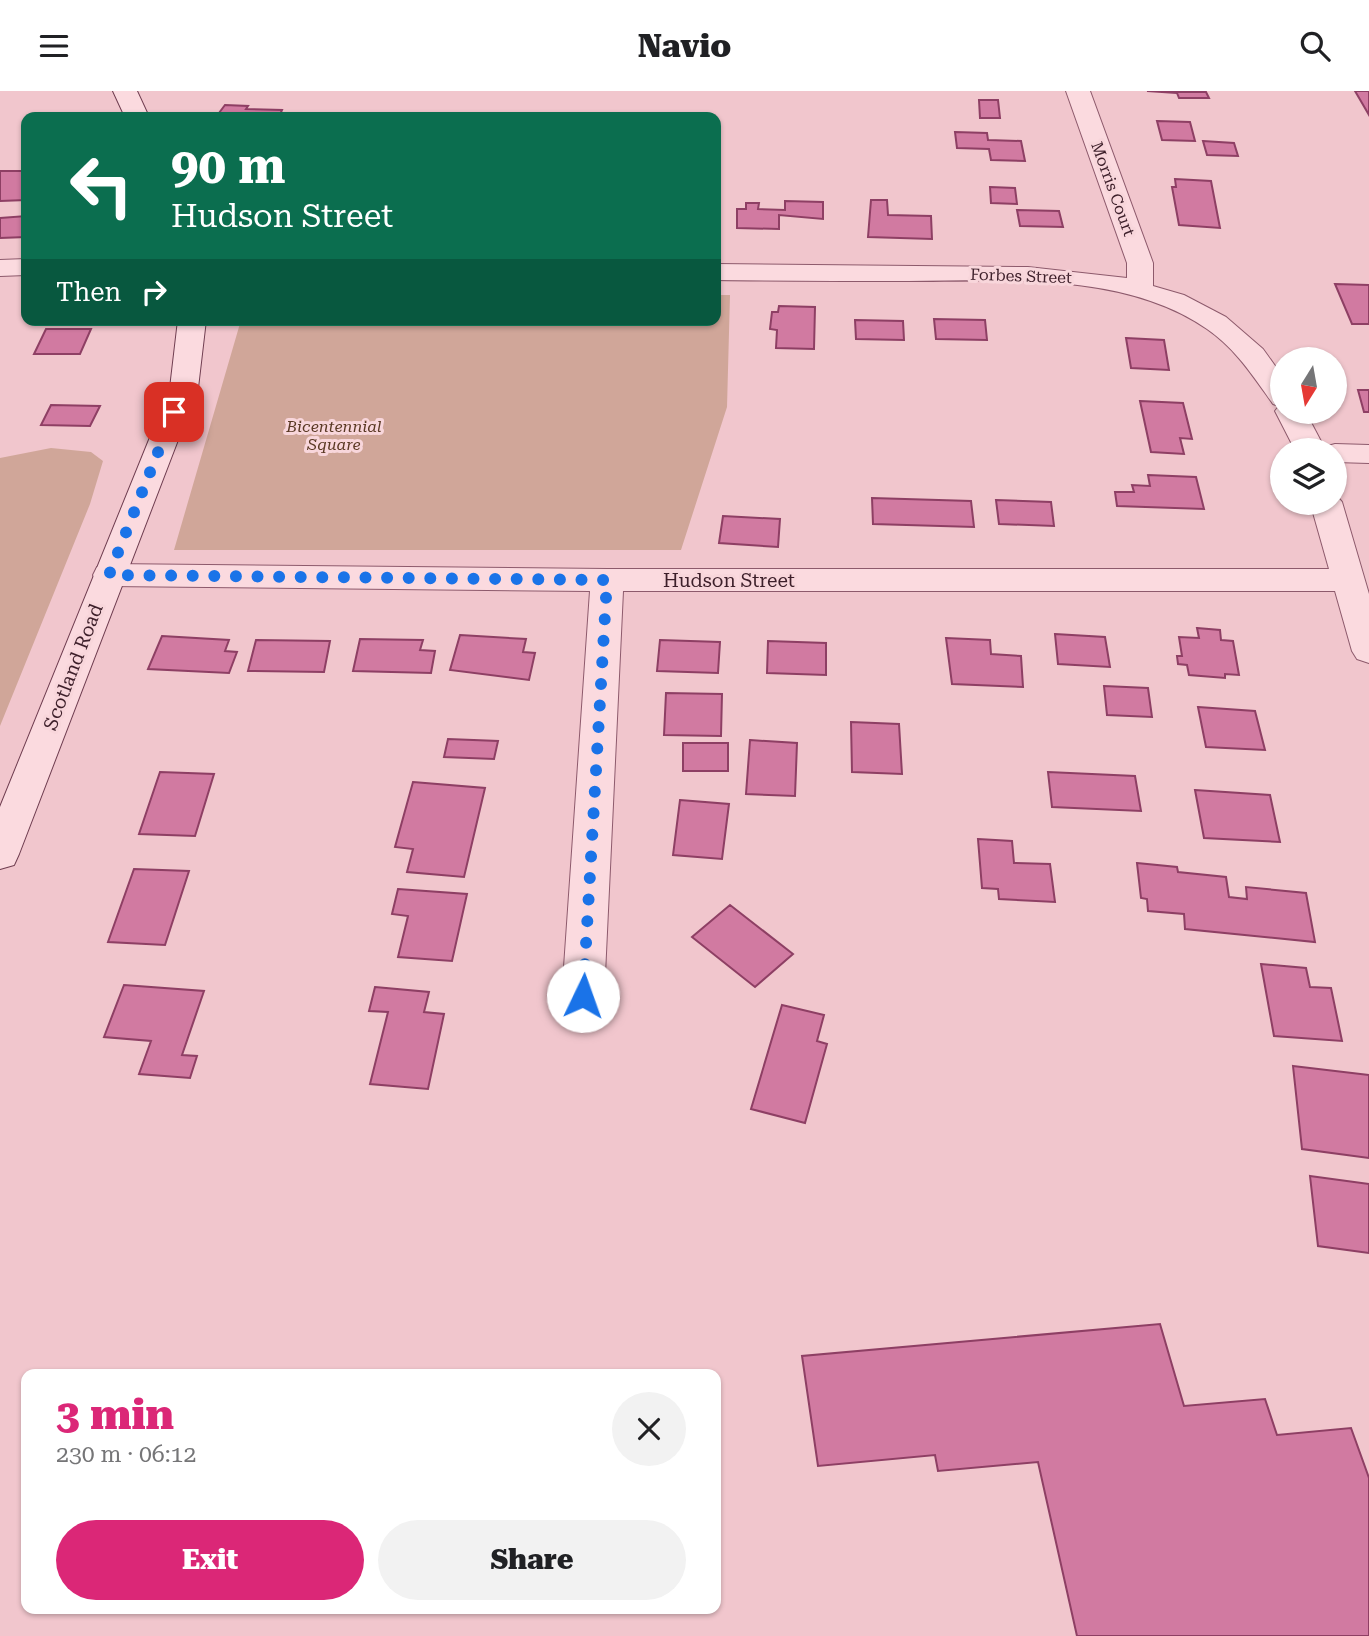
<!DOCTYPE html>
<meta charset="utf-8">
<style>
:root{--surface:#fff;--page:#f2f2f2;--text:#202124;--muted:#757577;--accent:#db2777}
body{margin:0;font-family:"Roboto Serif",serif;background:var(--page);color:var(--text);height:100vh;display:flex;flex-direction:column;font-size:26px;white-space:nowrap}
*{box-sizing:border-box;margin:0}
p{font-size:23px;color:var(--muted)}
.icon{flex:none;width:38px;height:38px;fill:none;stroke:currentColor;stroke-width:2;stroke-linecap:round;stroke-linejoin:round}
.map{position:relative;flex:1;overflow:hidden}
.sheet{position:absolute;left:21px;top:1278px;width:700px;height:245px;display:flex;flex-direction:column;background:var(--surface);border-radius:14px;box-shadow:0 2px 5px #0004}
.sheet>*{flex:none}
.guide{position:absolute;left:21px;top:21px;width:700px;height:214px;border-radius:14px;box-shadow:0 2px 5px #0004;background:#0b6e4f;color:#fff;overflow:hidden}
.needle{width:46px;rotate:191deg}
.tools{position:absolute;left:1270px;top:256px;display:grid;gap:14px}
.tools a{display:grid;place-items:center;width:77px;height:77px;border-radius:50%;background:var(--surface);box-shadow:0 2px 5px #0004;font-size:35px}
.pin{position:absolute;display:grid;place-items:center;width:60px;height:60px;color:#fff;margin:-30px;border-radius:14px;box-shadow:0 4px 10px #0006}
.me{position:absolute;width:77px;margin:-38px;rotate:3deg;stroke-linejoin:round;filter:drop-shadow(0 0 5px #0008)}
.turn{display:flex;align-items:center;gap:24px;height:147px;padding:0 35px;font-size:32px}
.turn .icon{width:91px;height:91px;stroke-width:2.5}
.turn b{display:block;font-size:49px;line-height:60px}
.then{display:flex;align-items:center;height:66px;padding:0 35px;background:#0003;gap:14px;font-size:26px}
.round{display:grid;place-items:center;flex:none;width:74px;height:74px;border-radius:37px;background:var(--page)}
.head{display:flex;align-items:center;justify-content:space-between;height:119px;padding:0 35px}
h1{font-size:42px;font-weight:800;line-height:52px;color:var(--accent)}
.primary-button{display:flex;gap:14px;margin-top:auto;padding:14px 35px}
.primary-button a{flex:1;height:80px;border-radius:42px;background:var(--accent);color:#fff;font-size:28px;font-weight:800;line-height:80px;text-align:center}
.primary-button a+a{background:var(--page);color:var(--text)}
header{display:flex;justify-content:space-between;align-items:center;height:91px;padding:0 35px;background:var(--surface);font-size:32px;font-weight:800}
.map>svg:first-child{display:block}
</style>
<header><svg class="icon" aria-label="menu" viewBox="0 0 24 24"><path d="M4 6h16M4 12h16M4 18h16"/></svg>Navio<svg class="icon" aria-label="search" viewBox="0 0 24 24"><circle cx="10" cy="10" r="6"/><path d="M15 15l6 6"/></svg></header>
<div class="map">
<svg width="1369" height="1545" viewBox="0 0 1369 1545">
<rect width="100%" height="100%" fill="#f1c6cd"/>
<path fill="#d0a699" d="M716 204H730L727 316 681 459H174L241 229H716Z
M51 357 91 361 103 370 90 413 0 635V367Z"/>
<path fill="#d17aa1" stroke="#8e3f64" stroke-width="2" d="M1147 0 1206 1 1209 7H1179L1177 2Z
M1355 0H1369V24Z
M979 9H998L1000 27H980Z
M225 14 248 15 246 18 282 19 279 26H216Z
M1157 30 1190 31 1195 50 1162 49Z
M955 41 987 42 988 49 1021 50 1025 70 991 69 989 58 957 57Z
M1203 50 1234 52 1238 65 1207 64Z
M0 80H26V109L0 110Z
M1175 88 1211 90 1220 137 1179 134 1172 96H1176Z
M990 96 1015 97 1017 113 991 112Z
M871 109H887L888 124 931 125 932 148 868 146Z
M785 110 823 111V128L779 124V138L737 137V118H746V112H759L758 118 785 119Z
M1017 119 1059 120 1063 136 1020 135Z
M26 125V146L0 147V127Z
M1335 193 1369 194V233H1352Z
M779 215 815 216 814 258 776 257 777 239 770 238 772 221H778Z
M934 228 985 229 987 249 936 248Z
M855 229 903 230 904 249 856 248Z
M46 238H91L80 263H34Z
M1126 247 1164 249 1169 279 1131 277Z
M1358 299H1369V321H1364Z
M1140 310 1183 312 1192 348 1180 347 1184 363 1151 361Z
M51 314 100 315 90 335 41 334Z
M1148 384 1196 386 1204 418 1117 415 1115 401H1134L1132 394 1150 395Z
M872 407 971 410 974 436 873 433Z
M996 409 1051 411 1054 435 999 433Z
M723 425 780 428 778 456 719 452Z
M1197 537 1220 539 1221 549 1233 550 1239 584 1225 583V587L1189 584 1187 574 1178 573 1177 565H1182L1179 546 1199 547Z
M1055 543 1105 546 1110 576 1058 573Z
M460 544 526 548 523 561 535 562 529 589 450 579Z
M162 545 229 549 225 560 237 561 229 582 148 578Z
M946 547 990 549 991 563 1021 565 1023 596 952 593Z
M360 548 423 549 420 559 435 560 431 582 353 580Z
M256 549 330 550 324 581 248 580Z
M660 549 720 551 718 582 657 580Z
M768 550 826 552V584L767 582Z
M1104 595 1148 597 1152 626 1107 624Z
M666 602 722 603 721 645 664 644Z
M1198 616 1255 620 1265 659 1206 656Z
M851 631 899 633 902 683 852 681Z
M448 648 498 650 494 668 444 666Z
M750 649 797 652 795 705 746 703Z
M683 652H728V680H683Z
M160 681 214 683 195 745 139 743Z
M1048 681 1135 685 1141 720 1052 716Z
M413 691 485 697 464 786 407 781 413 758 395 756Z
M1195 699 1270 704 1280 751 1204 747Z
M680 709 729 713 722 768 673 764Z
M978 748 1012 750 1014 772 1050 773 1055 811 999 808 998 798 982 797Z
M1137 772 1177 776 1178 781 1226 786 1229 806 1247 808 1246 796 1306 802 1315 851 1185 838 1184 823 1148 820 1147 808 1141 807Z
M134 778 189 780 165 854 108 851Z
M398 798 467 803 452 870 398 866 408 825 392 823Z
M730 814 793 863 755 896 692 846Z
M1261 873 1306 877 1310 896 1331 897 1342 950 1274 945Z
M124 894 204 900 182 964 197 965 190 987 139 983 151 950 104 946Z
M375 896 429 901 424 921 444 923 428 998 370 993 388 921 369 920Z
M782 914 824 924 817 950 827 953 805 1032 751 1018Z
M1293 975 1369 984V1067L1302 1058Z
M1310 1085 1369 1093V1162L1318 1155Z
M1160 1233 1184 1315 1265 1308 1277 1344 1351 1337 1369 1387V1545H1077L1038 1371 938 1380 935 1364 818 1375 802 1265Z"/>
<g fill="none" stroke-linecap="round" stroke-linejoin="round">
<defs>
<path id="street" d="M1066 0H1090L1153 172V195L1184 204 1226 226 1263 258 1283 286V320H1305L1324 356 1335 353 1369 354V372L1335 371V359H1295L1275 320 1279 315 1273 313C1253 285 1236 258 1207 238 1124 180 1003 190 907 190 843 190 779 190 716 189V173L1028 176 1127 187V172Z
M26 168V184L0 185V169Z
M1335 403 1342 411 1369 503V572L1357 568 1352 560 1335 500H623L604 905 598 917 583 922 568 917 562 905 590 500 109 495 97 492 93 484 97 476 109 473 607 478H1329L1310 411H1335Z"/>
<path id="secondary" d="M113 0H137L149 26H125Z
M178 229H206L198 297 19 763 14 774 0 778V716L170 297Z"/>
</defs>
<use href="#street" stroke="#8d5a6c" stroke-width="2"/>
<use href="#secondary" stroke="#6f3d50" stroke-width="2"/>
<use href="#street" fill="#fbdadf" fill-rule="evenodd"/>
<use href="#secondary" fill="#fbdadf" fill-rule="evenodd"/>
</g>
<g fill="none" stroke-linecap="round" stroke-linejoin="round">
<path stroke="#1a73e8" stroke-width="12" stroke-dasharray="0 21.6" d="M174 321 109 484 607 489 583 905"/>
</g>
<g text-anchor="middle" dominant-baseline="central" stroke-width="6" stroke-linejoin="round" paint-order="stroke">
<g font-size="16" fill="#3d1f2a" stroke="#f8d6db">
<text transform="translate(1113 98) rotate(70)">Morris Court</text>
<text transform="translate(1021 185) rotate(2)">Forbes Street</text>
</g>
<g font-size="16" font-style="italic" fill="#5a3924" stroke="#f8d6db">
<text x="334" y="335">Bicentennial<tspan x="334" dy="18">Square</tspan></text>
</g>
<g font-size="19" fill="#3d1f2a" stroke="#f8d6db">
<text x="729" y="489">Hudson Street</text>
<text transform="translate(73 576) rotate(-69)">Scotland Road</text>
</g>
</g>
</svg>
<div class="tools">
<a><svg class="needle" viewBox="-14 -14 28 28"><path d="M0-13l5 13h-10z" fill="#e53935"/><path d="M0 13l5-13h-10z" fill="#757577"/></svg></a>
<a><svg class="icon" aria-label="layers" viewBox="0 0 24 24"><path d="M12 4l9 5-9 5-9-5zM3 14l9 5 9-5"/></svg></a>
</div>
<div class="pin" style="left:174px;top:321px;background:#d93025"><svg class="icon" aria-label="arrive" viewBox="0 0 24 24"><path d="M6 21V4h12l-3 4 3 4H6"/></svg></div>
<svg class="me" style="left:583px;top:905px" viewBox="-20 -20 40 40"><circle r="19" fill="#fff"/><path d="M0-13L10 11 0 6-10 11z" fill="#1a73e8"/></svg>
<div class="guide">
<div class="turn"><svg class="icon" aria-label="left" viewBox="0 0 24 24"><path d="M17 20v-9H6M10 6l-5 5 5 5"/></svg><div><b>90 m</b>Hudson Street</div></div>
<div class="then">Then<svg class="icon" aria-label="right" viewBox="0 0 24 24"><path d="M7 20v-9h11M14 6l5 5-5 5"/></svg></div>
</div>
<section class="sheet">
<div class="head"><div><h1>3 min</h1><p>230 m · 06:12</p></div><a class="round"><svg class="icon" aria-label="close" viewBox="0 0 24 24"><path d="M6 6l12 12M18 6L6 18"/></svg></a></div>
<div class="primary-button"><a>Exit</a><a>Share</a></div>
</section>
</div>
